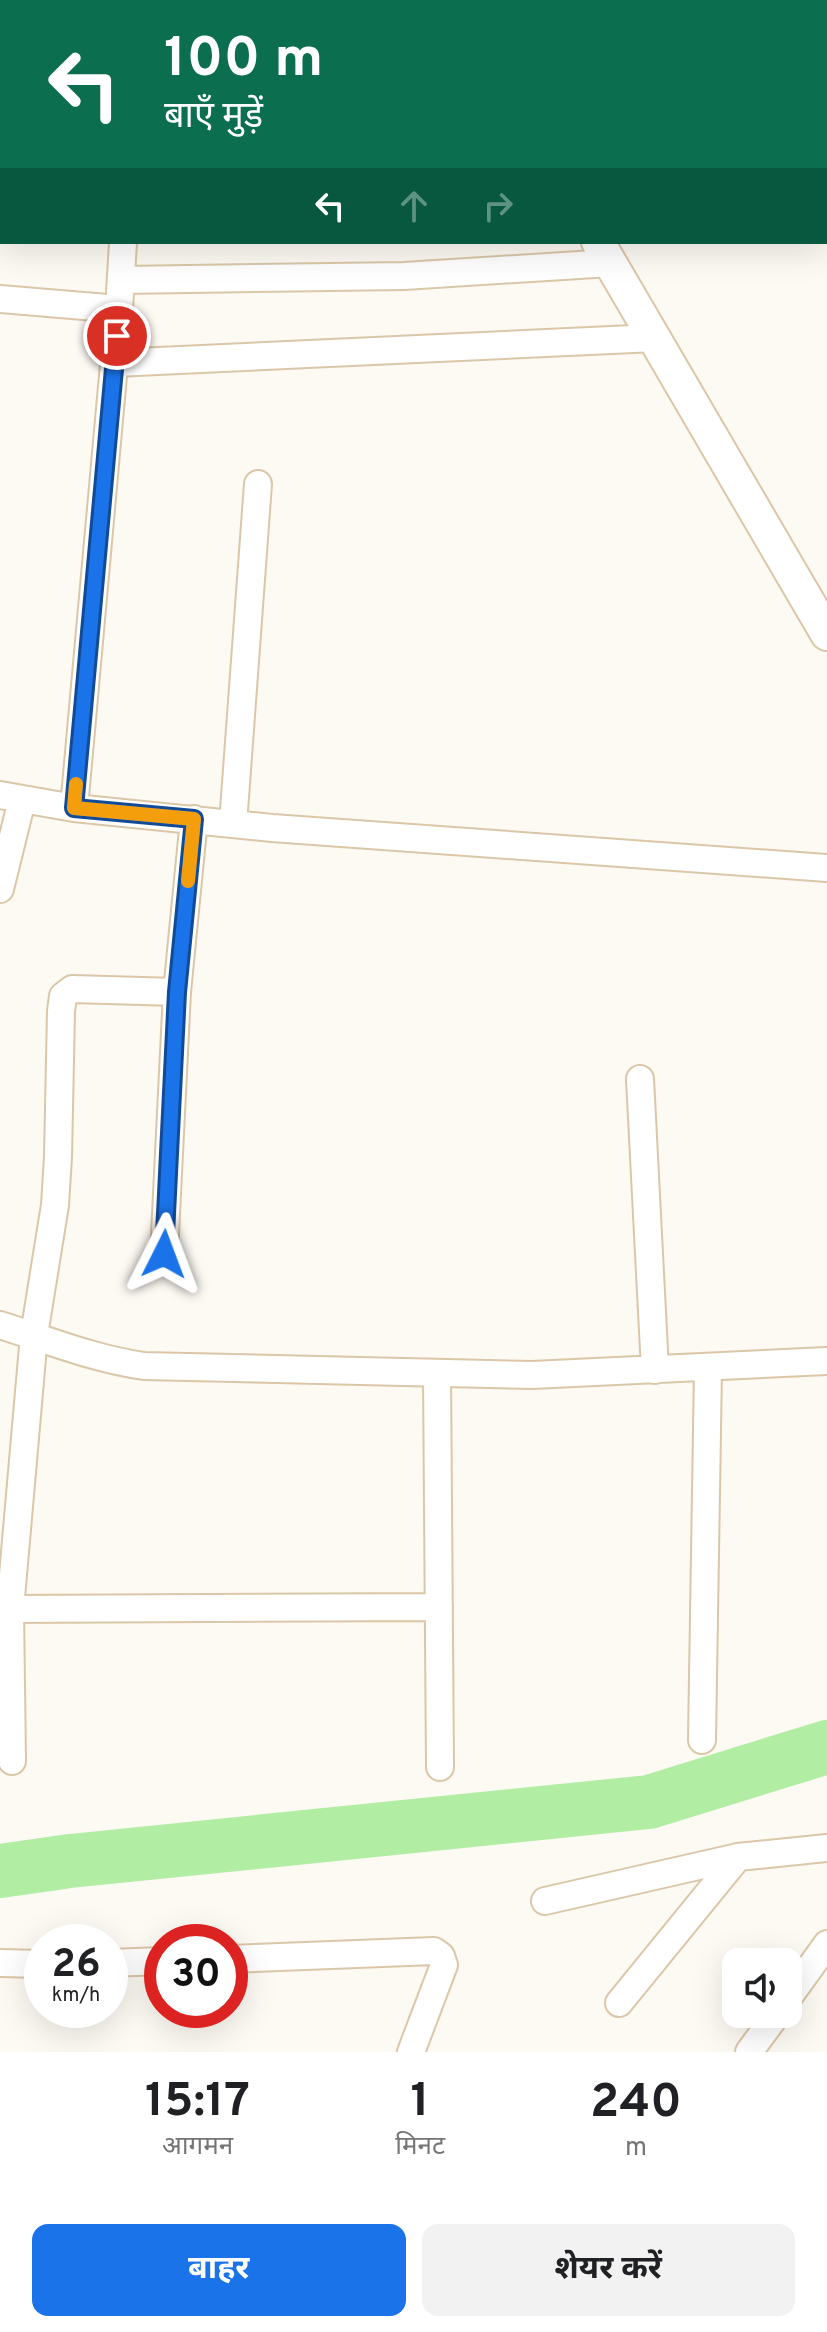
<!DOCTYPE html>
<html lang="hi">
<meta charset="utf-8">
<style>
:root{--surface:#fff;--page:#f2f2f2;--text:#202124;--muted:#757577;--accent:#1a73e8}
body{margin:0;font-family:Overpass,"Noto Sans Devanagari",sans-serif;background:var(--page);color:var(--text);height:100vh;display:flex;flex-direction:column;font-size:30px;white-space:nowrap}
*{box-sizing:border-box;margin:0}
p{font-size:26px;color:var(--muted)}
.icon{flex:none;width:44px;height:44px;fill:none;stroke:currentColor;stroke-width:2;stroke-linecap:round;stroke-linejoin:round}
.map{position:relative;height:2052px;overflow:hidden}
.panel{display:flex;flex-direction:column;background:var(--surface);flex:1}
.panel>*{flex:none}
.hud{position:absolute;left:0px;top:0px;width:828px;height:244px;box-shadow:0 8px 32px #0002;background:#0b6e4f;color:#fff;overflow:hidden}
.buttons{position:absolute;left:722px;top:1948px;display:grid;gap:16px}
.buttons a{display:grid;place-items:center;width:80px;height:80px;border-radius:16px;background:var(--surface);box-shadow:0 8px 32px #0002;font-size:40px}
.speed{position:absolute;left:24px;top:1924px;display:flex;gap:16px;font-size:40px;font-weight:700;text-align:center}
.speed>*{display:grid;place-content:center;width:104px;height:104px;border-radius:50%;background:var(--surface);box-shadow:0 8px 32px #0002;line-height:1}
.speed small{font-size:20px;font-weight:400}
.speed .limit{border:12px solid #d22;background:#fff;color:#111}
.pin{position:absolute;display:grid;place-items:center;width:68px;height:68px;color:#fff;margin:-34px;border:4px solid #fff;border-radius:50%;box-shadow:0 2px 8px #0007}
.me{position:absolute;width:88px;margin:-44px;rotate:3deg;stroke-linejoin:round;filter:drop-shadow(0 0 6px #0008)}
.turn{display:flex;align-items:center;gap:28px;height:168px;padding:0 32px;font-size:36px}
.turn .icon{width:104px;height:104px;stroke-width:2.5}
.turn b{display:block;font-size:56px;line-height:68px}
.lanes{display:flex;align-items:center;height:76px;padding:0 32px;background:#0003;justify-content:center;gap:40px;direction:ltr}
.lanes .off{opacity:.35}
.eta{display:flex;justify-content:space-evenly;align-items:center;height:136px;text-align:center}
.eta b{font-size:48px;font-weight:700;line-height:56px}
.button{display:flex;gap:16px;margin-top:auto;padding:16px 32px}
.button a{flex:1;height:92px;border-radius:16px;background:var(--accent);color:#fff;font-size:32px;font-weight:700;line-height:92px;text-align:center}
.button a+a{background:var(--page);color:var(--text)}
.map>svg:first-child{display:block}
</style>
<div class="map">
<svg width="827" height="2052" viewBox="0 0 827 2052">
<rect width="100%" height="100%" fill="#fdf9f3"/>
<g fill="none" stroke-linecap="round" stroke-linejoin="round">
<path stroke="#b1eda3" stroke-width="54" d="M0 1871 70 1861 649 1802 827 1747"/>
<defs>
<path id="minor" d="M826 185 827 184
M0 192H2
M121 280 404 276 611 263
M0 299 119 309
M115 363 655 338
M0 795 74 808 272 828 827 868
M74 808 119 309 123 242
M233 824 258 484
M0 889 22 800
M640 1079 655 1370
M164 1254 177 992 194 819
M0 1325C48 1340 94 1359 144 1366L532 1375 827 1361
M437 1373 440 1767
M10 1609 439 1607
M702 1740 708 1368
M12 1761 10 1609 34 1335 55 1205 58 1157 61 1011 63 996 72 989 177 992
M545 1901 738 1857 827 1848
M230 1959 434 1951 441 1956 444 1965 411 2052
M0 1963 42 1964
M110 1963 162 1961
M788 1998 827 1944
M619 2003 738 1857
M749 2052 777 2014"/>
<path id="tertiary" d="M445 0 446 2
M598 242 827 634"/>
</defs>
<use href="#minor" stroke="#dbc7a8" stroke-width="30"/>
<use href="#tertiary" stroke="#dbc7a8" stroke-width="36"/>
<use href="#minor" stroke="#fff" stroke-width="26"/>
<use href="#tertiary" stroke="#fff" stroke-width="32"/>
</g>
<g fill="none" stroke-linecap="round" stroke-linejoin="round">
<defs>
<path id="route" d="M117 336 74 808 194 819 177 992 164 1254"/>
</defs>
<use href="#route" stroke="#114b97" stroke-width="20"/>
<use href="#route" stroke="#1a73e8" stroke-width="14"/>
<path stroke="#f59e0b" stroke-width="14" d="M76 784 74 808 194 819 188 881"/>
</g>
</svg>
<div class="buttons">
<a><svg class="icon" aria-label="sound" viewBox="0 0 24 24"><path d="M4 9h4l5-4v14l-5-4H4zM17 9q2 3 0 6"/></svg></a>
</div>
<div class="speed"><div>26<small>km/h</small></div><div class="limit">30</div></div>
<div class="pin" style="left:117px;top:336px;background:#d93025"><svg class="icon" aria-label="arrive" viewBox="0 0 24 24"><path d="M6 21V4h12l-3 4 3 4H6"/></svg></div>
<svg class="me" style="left:164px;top:1254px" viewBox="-20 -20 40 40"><path d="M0-17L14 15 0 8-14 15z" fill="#1a73e8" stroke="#fff" stroke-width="4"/></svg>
<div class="hud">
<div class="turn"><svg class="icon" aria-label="left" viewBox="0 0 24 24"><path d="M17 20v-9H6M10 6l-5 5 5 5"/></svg><div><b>100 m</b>बाएँ मुड़ें</div></div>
<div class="lanes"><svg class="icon" aria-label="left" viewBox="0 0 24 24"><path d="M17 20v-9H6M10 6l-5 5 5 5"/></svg><svg class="icon off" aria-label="ahead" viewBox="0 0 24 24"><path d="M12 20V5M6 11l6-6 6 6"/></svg><svg class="icon off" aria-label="right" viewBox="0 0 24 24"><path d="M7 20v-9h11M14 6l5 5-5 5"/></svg></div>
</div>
</div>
<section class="panel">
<div class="eta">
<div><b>15:17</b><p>आगमन</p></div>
<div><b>1</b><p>मिनट</p></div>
<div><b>240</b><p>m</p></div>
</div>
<div class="button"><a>बाहर</a><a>शेयर करें</a></div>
</section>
